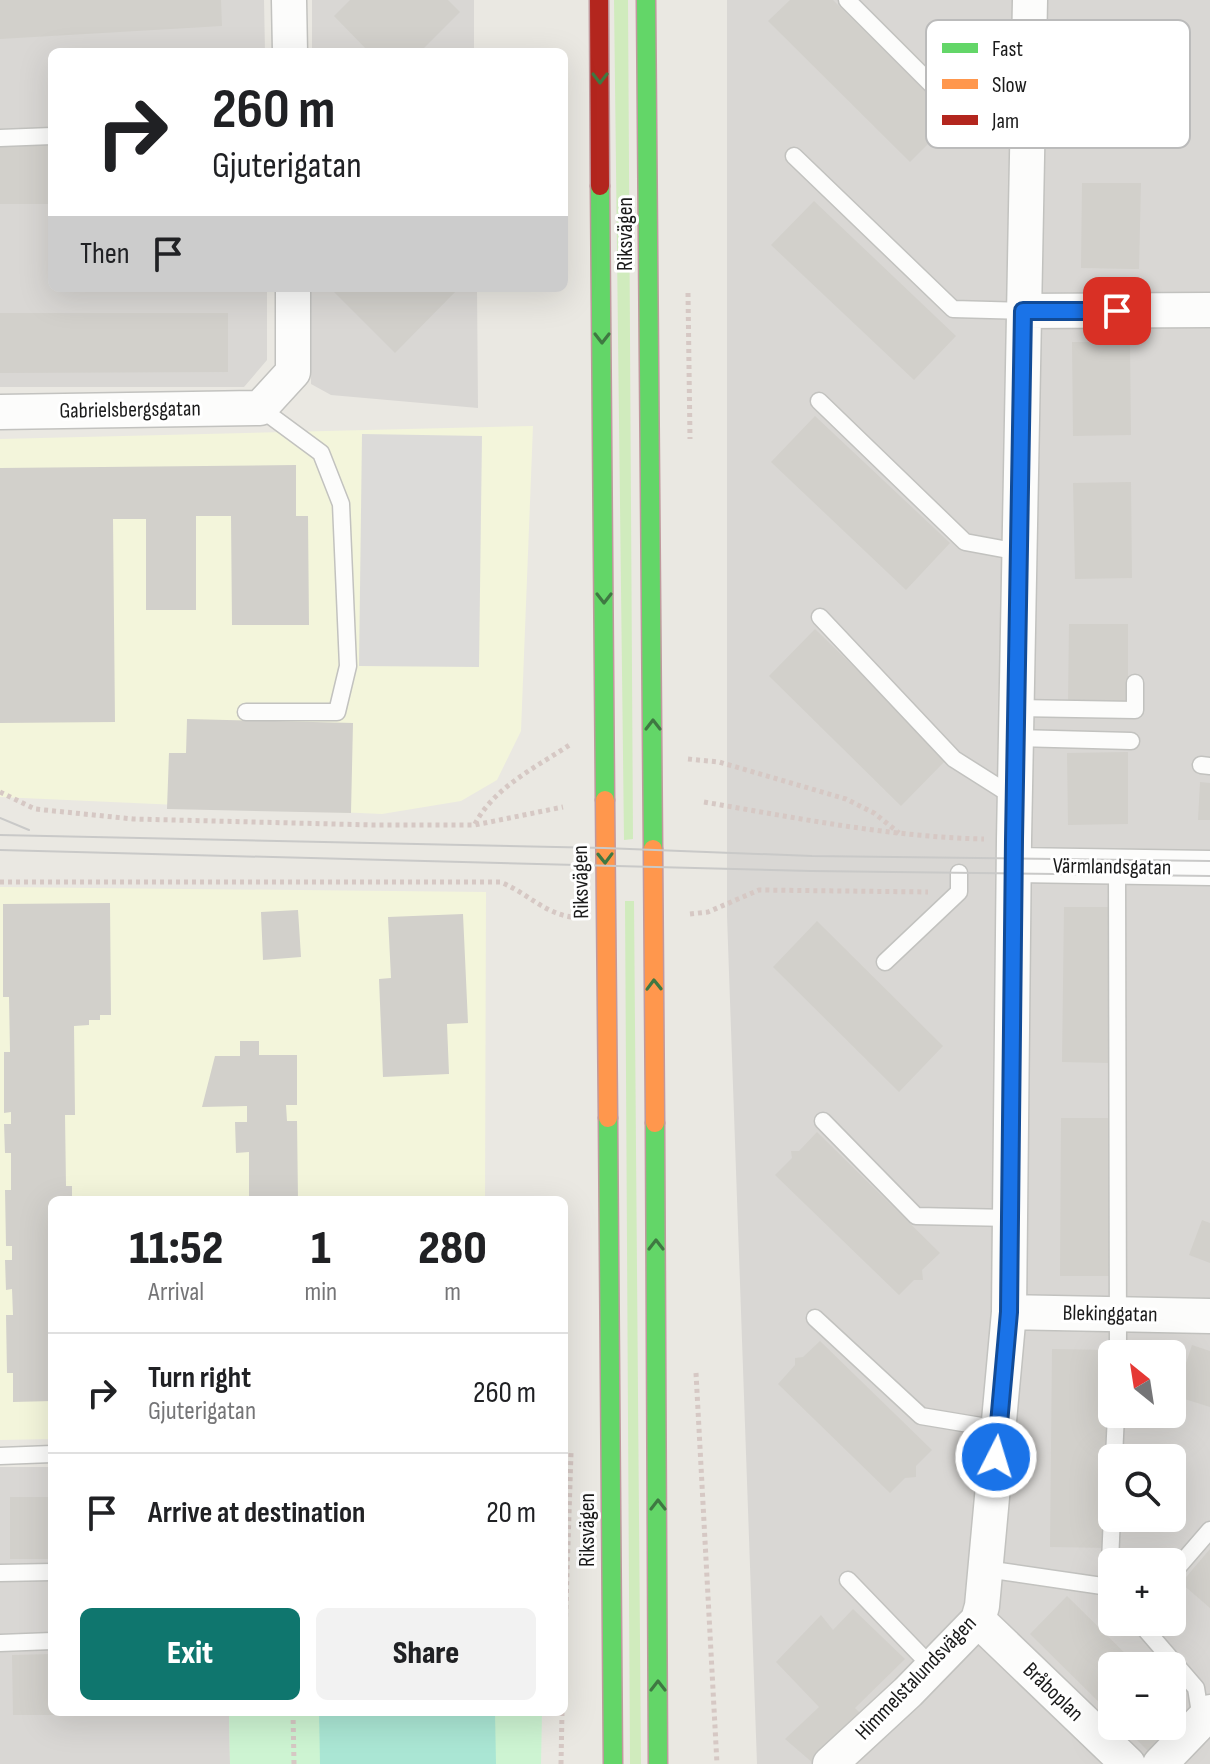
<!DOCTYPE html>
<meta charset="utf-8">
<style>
:root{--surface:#fff;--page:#f2f2f2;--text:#202124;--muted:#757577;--line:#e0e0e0;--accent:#0f766e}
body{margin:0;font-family:"Sofia Sans Condensed",sans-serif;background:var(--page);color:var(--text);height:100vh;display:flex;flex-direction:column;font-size:30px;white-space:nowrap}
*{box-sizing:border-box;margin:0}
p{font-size:26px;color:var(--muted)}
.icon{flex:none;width:44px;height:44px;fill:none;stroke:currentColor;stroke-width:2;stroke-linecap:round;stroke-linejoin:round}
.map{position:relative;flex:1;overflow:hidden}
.details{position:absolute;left:48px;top:1196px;width:520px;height:520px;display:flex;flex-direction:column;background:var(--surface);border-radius:12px;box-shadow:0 8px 32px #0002}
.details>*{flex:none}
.hud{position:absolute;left:48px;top:48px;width:520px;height:244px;border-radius:12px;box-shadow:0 8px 32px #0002;background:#fff;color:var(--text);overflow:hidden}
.needle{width:52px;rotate:330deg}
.controls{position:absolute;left:1098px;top:1340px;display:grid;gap:16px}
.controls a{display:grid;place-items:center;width:88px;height:88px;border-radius:12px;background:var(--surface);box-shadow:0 8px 32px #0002;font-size:40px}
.pin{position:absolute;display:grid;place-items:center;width:68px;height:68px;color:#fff;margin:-34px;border-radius:16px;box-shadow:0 4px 12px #0006}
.me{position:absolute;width:88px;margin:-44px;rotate:5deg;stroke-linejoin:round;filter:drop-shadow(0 0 6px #0008)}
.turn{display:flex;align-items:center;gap:28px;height:168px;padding:0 32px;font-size:36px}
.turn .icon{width:104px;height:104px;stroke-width:2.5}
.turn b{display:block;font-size:56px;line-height:68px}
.then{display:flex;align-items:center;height:76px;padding:0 32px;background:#0003;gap:16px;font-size:30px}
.eta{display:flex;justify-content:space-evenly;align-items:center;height:136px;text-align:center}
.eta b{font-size:48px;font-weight:800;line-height:56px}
.button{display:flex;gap:16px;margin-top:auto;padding:16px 32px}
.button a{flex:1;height:92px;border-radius:12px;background:var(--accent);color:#fff;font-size:32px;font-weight:800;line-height:92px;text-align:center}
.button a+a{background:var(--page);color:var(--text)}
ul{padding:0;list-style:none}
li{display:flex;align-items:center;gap:24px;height:120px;padding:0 32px;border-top:2px solid var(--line)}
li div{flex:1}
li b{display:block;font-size:30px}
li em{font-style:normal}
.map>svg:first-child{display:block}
</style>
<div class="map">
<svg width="1210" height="1764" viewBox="0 0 1210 1764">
<rect width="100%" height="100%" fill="#eae8e2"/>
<path fill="#d9d7d4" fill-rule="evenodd" d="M0 0H264L265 52H52V288H267V360L244 387H0Z
M312 0H474V52H312Z
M727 0H1210V1764H757L727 916ZM1112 1354H1172V1414H1112ZM1112 1458H1172V1518H1112ZM1112 1562H1172V1622H1112ZM1112 1666H1172V1726H1112Z
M311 288H477L478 408 331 395 311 384Z
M0 1467H52V1712H229L230 1764H0Z"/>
<path fill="#f3f5db" d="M533 426 521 731 497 780 461 801 382 814 0 797V439Z
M0 887 486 892 485 1200H52V1439L0 1440Z"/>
<path fill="#d0ebbd" d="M614 0H628L633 839 624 840Z
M625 901H634L641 1764H630Z"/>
<path fill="#cdf4d2" d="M229 1712H542L541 1764H230Z"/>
<path fill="#aae6d4" d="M319 1712H495L496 1764H320Z"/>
<path fill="#dcdbd9" d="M362 434 482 436 479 667 359 666Z"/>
<path fill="#d2d0cb" d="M0 0H221L222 26 0 39Z
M350 0H448L460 12 420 52H369L334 16Z
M790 0H833L953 119 910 162 768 21Z
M0 145H52V204H0Z
M1082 183H1141L1139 269 1081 268Z
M814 201 956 336 914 380 771 245Z
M338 288H459L395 353 334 292Z
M0 313H228V372L0 373Z
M1072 342H1130L1131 435 1073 436Z
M815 416 950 543 906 590 771 462Z
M296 465V516H308L309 625H232L231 516H196V610H146V519H113L115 722 0 723V468Z
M1131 482 1132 578 1075 579 1073 483Z
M1069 624H1128V704L1068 703Z
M815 629 948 758 901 806 769 676Z
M187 719 353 723 351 813 167 809 169 753H186Z
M1128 752V824L1068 825 1067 753Z
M1200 782 1210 783V820H1198Z
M110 903 111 1015H100V1020H89V1025L74 1026 75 1115H65L66 1186H72V1200H52V1401L13 1402V1373H7L6 1315H13L12 1289 6 1290 5 1260H12V1246H6L5 1190H11V1153H5L4 1124H11V1112L4 1113V1052H10L9 997H3V904Z
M1064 907H1113L1110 1063 1062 1062Z
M298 910 301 957 263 960 261 912Z
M463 914 468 1023 447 1024 449 1074 383 1077 379 979 391 978 388 917Z
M817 921 943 1046 899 1092 773 967Z
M240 1041H259V1055H297V1105H286L287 1121H297L298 1200H249V1152L236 1153 235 1122H247V1106L202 1107 215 1056H240Z
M1061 1118H1110L1112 1276H1060Z
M817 1132 940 1253 922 1270 923 1280H914L899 1295 775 1175 792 1158 791 1151H799Z
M1202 1220 1210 1223V1263L1189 1255Z
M820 1341 932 1450 916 1466V1477L905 1478 890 1493 778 1384 795 1365V1358L803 1357Z
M1192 1345 1210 1351V1407L1175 1396Z
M1052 1349 1112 1350 1108 1548 1050 1547Z
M10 1497H52V1559H10Z
M1210 1549V1608L1181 1583Z
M1067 1596 1138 1666H1112V1715L1030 1634Z
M853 1609 905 1659 855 1708 865 1718 814 1764 785 1739 819 1707 776 1662 821 1615 833 1630Z
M52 1654V1712H64V1715H13L12 1655Z
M1172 1699 1189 1716 1152 1755 1123 1726H1172Z"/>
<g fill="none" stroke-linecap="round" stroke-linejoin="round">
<defs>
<path id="lane" d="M847 0 955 108 965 107 1029 78
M0 138 52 136
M794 156 953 309 1023 311
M819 401 965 542 1019 552
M820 617 954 759 1014 797
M1016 708 1135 710V683
M246 712H337L348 666 341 504 321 453 260 408
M1016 738 1131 741
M1201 765 1210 766
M1117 867 1118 1354
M885 962 959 892V873
M823 1121 916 1216 1010 1218
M815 1318 921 1416 999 1429
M0 1456 52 1454
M1114 1458 1116 1414
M1178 1567 1210 1530
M986 1569 1109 1587 1112 1591
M0 1573 52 1572
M848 1580 932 1667
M1109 1587 1112 1515
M1139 1622 1196 1688 1201 1719
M0 1643 52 1641"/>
<path id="street" d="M289 0 290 52
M1023 311 1210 310
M0 412 260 408 293 372V288
M1014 865 1210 868
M1009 1312 1210 1316
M978 1620 1128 1764
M830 1764 908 1692 978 1620 982 1606 1009 1312 1014 840 1030 0
M1160 1764 1210 1712"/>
<path id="fast" d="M646 0 653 849
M600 186 605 800
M608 1118 613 1764
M655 1123 658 1764"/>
<path id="slow" d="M605 800 608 1118
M653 849 655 1123"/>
<path id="jam" d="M599 0 600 186"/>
</defs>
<use href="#lane" stroke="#c2c2bf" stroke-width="19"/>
<use href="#street" stroke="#c2c2bf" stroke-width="37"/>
<use href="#fast" stroke="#c1999e" stroke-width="21"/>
<use href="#slow" stroke="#c1999e" stroke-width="21"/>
<use href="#jam" stroke="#c1999e" stroke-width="21"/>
<path stroke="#d6c8c4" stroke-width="5" stroke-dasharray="4 4" stroke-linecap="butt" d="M688 293 690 439
M688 759 719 762 846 799 874 813 899 833
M0 792 35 809 133 819 373 825H475L563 807
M704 802C797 818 890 837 984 839
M475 824C494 787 538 766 571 744
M0 882H500C528 893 543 913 572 917
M690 914 708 912 759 890 928 892
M696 1373 717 1764
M564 1665 571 1453
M293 1712 294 1764
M561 1764 562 1712"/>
<use href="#lane" stroke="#fcfcfb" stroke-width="16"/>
<use href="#street" stroke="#fcfcfb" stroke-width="34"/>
<use href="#fast" stroke="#63d668" stroke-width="18"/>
<use href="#slow" stroke="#ff974d" stroke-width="18"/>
<use href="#jam" stroke="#b3261e" stroke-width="18"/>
<path stroke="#c9c9c8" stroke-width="2" d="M0 818 29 830
M0 835 604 848 812 856 1210 861
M0 850 811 871 1210 876"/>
</g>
<defs><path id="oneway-chevron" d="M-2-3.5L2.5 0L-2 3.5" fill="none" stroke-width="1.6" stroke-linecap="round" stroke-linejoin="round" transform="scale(2)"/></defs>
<g stroke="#3f7842">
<use href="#oneway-chevron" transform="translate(600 78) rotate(90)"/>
<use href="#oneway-chevron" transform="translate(602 338) rotate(90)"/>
<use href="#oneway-chevron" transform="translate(604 598) rotate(90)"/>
<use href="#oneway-chevron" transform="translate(653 725) rotate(-90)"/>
<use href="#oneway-chevron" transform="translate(605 858) rotate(89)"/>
<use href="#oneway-chevron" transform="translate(654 985) rotate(-91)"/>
<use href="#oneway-chevron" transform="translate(656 1245) rotate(-90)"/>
<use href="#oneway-chevron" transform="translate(658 1505) rotate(-90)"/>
<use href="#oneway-chevron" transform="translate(658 1686) rotate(-90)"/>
</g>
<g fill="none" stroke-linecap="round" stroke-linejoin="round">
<defs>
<path id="route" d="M996 1457 1009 1312 1014 840 1023 311H1117"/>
</defs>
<use href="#route" stroke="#114b97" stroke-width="20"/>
<use href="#route" stroke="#1a73e8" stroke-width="14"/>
</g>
<g text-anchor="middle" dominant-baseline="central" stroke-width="6" stroke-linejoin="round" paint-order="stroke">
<g font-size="22" fill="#1b1b1b" stroke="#fff">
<text transform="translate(625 234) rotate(-90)">Riksvägen</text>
<text transform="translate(130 410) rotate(-1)">Gabrielsbergsgatan</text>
<text transform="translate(1112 867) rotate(1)">Värmlandsgatan</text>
<text transform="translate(581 882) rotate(-91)">Riksvägen</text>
<text transform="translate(1110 1314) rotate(1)">Blekinggatan</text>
<text transform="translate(587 1530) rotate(-90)">Riksvägen</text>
<text transform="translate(916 1678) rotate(-46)">Himmelstalundsvägen</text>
<text transform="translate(1053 1692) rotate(44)">Bråboplan</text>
</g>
</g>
<rect x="926" y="20" width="264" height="128" rx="12" fill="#fff" stroke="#bbb" stroke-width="2"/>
<rect x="942" y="43" width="36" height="10" fill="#63d668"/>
<rect x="942" y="79" width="36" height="10" fill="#ff974d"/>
<rect x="942" y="115" width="36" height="10" fill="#b3261e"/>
<g font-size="22" fill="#1b1b1b">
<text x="992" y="56">Fast</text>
<text x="992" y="92">Slow</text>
<text x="992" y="128">Jam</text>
</g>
</svg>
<div class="controls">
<a><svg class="needle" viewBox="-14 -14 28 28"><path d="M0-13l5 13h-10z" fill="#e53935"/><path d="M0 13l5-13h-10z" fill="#757577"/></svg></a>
<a><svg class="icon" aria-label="search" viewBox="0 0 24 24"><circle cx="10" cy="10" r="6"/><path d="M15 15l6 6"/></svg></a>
<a>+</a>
<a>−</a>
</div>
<div class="pin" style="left:1117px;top:311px;background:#d93025"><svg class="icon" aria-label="arrive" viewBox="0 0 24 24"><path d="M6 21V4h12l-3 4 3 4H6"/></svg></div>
<svg class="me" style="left:996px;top:1457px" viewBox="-20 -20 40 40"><circle r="17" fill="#1a73e8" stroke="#fff" stroke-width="3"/><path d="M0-11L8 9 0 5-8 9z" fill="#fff"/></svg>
<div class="hud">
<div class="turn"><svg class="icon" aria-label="right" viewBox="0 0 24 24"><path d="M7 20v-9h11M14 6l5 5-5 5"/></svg><div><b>260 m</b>Gjuterigatan</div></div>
<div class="then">Then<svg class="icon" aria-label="arrive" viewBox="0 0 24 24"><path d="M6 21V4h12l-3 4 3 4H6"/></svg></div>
</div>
<section class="details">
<div class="eta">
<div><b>11:52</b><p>Arrival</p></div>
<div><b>1</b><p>min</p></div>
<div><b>280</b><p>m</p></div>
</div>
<ul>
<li><svg class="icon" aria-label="right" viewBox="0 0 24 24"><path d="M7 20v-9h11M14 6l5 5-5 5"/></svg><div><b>Turn right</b><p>Gjuterigatan</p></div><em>260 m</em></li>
<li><svg class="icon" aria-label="arrive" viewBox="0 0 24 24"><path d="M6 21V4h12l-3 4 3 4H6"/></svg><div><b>Arrive at destination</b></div><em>20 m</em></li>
</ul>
<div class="button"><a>Exit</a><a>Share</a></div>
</section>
</div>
